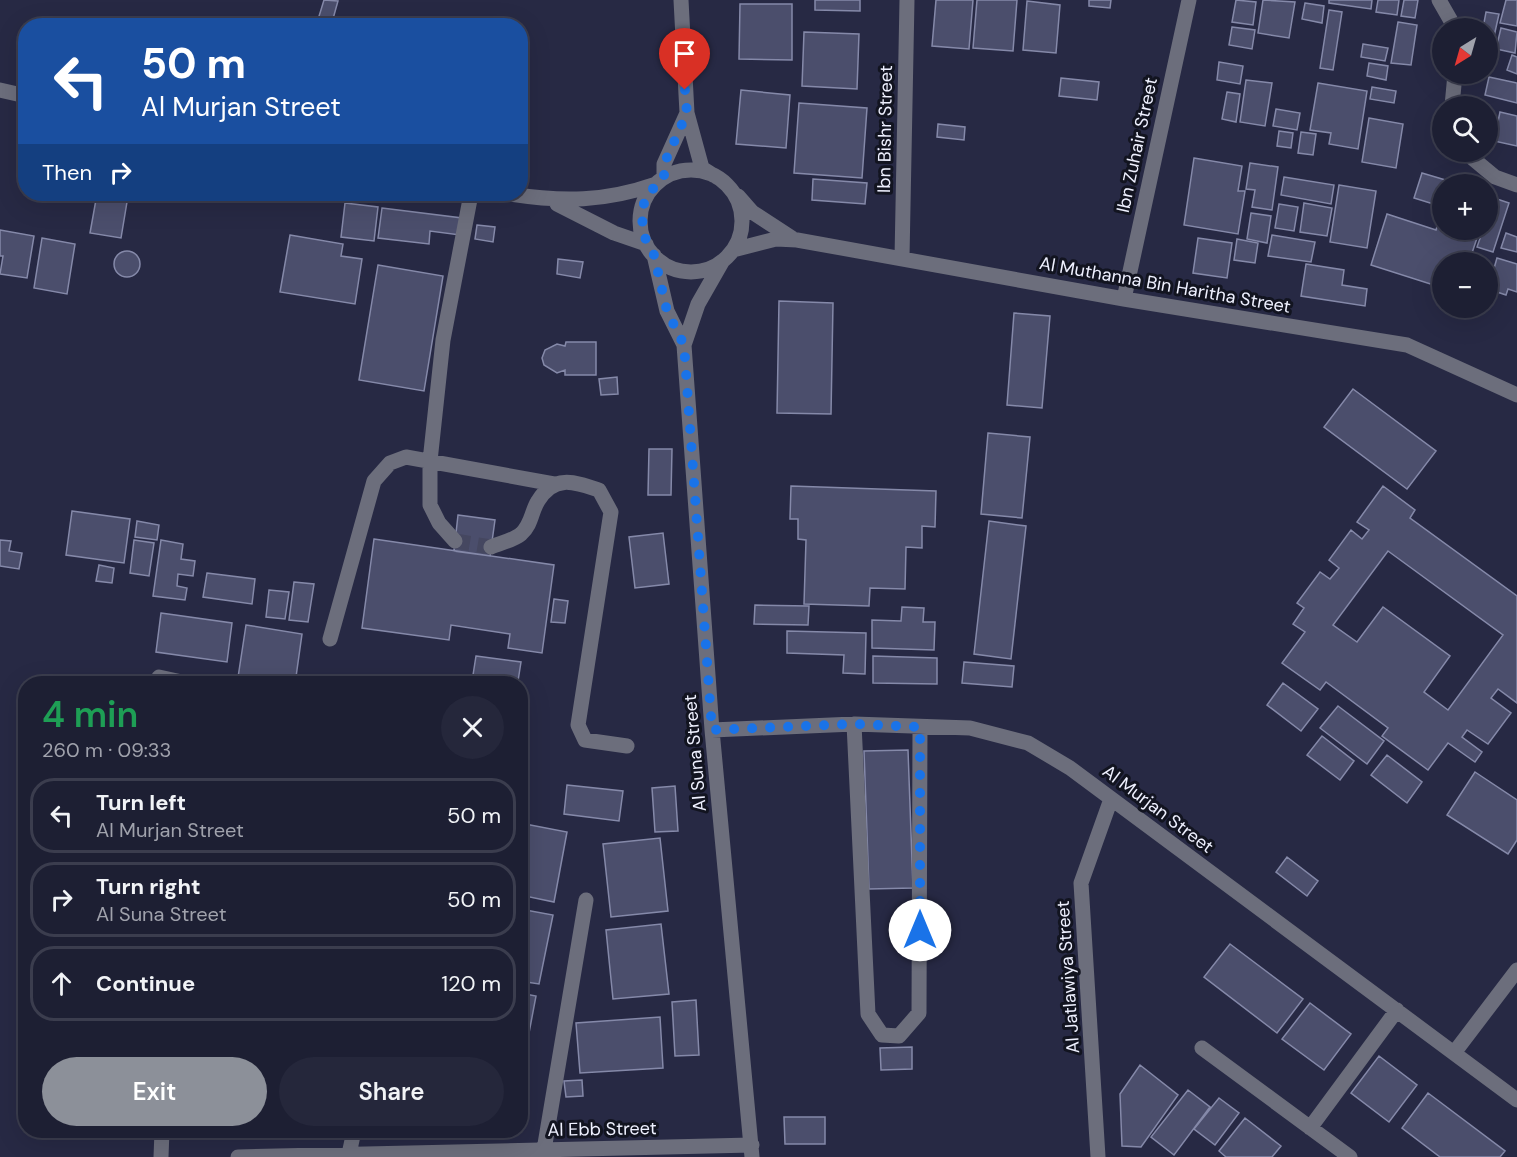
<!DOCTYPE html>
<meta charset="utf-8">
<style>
:root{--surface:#1d1f33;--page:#25273b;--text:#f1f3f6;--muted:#a0a2ac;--line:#3b3d4e;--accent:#8c9099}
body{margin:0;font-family:"DM Sans",sans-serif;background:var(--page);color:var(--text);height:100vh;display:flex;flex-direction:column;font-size:22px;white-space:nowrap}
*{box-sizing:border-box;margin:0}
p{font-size:20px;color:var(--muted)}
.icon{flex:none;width:33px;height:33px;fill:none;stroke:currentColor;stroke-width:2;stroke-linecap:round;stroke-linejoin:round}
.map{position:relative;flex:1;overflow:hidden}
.panel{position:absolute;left:18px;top:676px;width:510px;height:462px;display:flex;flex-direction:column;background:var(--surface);border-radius:24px;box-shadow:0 6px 24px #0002,0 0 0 2px var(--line)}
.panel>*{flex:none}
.banner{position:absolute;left:18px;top:18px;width:510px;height:183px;border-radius:24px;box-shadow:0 6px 24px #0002,0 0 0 2px var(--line);background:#1a4fa0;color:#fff;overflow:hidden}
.needle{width:39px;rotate:217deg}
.controls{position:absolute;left:1432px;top:18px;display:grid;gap:12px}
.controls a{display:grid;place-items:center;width:66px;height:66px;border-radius:50%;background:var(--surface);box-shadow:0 6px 24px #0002,0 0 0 2px var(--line);font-size:30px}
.pin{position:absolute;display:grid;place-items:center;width:51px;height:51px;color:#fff;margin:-62px -26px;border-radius:50% 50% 50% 0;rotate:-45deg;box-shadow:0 0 6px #0007}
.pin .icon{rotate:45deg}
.me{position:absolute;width:66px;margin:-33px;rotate:0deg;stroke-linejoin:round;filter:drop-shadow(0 0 4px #0008)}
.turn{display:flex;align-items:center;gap:21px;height:126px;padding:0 24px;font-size:27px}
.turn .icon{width:78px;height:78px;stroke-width:2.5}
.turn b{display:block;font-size:42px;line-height:51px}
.then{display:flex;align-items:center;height:57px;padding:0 24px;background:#0003;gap:12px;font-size:22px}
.round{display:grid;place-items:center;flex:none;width:63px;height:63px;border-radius:32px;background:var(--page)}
.head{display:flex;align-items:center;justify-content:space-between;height:102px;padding:0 24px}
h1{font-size:36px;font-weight:600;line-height:45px;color:#1e9e55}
.primary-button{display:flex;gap:12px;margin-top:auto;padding:12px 24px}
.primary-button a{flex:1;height:69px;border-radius:36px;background:var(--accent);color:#fff;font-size:24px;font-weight:600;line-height:69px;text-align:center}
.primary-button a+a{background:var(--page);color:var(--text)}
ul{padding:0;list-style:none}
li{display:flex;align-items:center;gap:18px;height:75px;margin:0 12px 9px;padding:0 12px;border:3px solid var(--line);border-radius:24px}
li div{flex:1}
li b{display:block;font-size:22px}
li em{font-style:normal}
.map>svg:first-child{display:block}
</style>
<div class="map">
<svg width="1517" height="1157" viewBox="0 0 1517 1157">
<rect width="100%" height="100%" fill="#272944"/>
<path fill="#4b4e6c" stroke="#8589a9" stroke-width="1.5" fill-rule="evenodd" d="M324 0 338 1 331 26H316Z
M815 0H860V11L815 10Z
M936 0H973L969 49 932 46Z
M977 0H1017L1013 51 973 48Z
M1089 0H1111L1110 8 1089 6Z
M1236 0 1256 2 1253 25 1232 22Z
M1263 0 1295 2 1289 38 1258 33Z
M1329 0H1372L1371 9 1329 3Z
M1378 0H1399L1397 15 1376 12Z
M1404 0H1418L1415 18 1401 16Z
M1506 0H1517V26L1500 23Z
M1027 1 1060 5 1056 53 1023 50Z
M1305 3 1324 6 1322 23 1302 19Z
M740 4H792V60L739 59Z
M1329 10 1342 12 1333 70 1320 68Z
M1486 12 1499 14 1491 50H1488V28H1483Z
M1398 22 1417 25 1411 65 1391 63Z
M1232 27 1255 30 1252 49 1229 45Z
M1501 28 1517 32 1515 53 1496 49Z
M804 32 859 34 857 89 802 86Z
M1363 44 1388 48 1385 61 1361 57Z
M1512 55 1517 57V74L1507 70Z
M1219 62 1243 66 1240 84 1217 80Z
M1369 63 1388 66 1386 80 1367 76Z
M1489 77 1517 83V103L1485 95Z
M1061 78 1099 82 1097 100 1059 96Z
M1246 80 1272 83 1265 126 1240 122Z
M1318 83 1367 91 1358 149 1329 144 1331 133 1310 130Z
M1372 87 1396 91 1394 103 1370 99Z
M741 90 790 95 786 148 736 144Z
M1227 92 1240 94 1236 122 1222 119Z
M799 103 867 108 862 178 794 173Z
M1276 109 1300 113 1297 130 1273 126Z
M1500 112 1517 116V146L1494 141Z
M1369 118 1403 124 1396 168 1362 162Z
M938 124 965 127 964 140 937 137Z
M1279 131 1293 133 1291 148 1277 146Z
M1301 132 1316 134 1313 155 1298 153Z
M1194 158 1242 166 1238 191H1245L1238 234 1184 225Z
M1250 163 1278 167 1272 210 1252 207 1255 190 1246 189Z
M1422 173 1459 184H1443V207L1414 198Z
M1284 177 1334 185 1331 204 1281 195Z
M813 179 867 183 865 204 812 200Z
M1339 185 1376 191 1367 248 1330 242Z
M97 194 128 196 121 238 90 233Z
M1488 196 1509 203 1493 252 1477 247 1483 230H1480H1488Z
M345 203 378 207 374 241 341 237Z
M1304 203 1332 208 1327 236 1300 232Z
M1279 204 1298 207 1294 231 1275 228Z
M382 208 462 218 460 235 430 231 429 244 378 238Z
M1251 213 1271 216 1267 243 1247 239Z
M1387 214 1436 230 1438 223 1443 224V230H1460L1478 235 1469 262H1443V288L1371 265Z
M477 225 495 227 493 242 475 239Z
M0 230 34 236 27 278 0 274 3 256H0Z
M1506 233 1517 237V252L1501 248Z
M290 235 343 244 341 256 362 259 355 304 280 292Z
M1272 235 1315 242 1311 262 1268 256Z
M42 238 75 244 67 294 34 288Z
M1198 238 1232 243 1227 278 1193 273Z
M1237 239 1258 243 1255 263 1234 260Z
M114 264a13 13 0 1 1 26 0a13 13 0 1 1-26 0Z
M1497 258 1517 264V292L1508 289 1506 295 1488 289Z
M558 259 583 262 580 278 557 274Z
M1306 264 1344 270 1342 285 1367 289 1365 306 1301 296Z
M378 265 443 276 424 391 359 380Z
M779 301 833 303 831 414 777 413Z
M1014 313 1050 316 1042 408 1007 405Z
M566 342H596V375H565V370L557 373 544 365 542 358 545 350 557 344 565 346Z
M617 377 618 394 601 395 599 379Z
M1353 389 1436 451 1407 489 1324 427Z
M988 433 1030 437 1022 518 981 514Z
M649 449H672L671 495H648Z
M791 486 936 491 935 527 922 526V548L906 547 905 589 870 588 869 606 804 604 806 540 798 539V519H790Z
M1383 486 1415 510 1410 518 1517 596V703L1498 689 1491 698 1511 713 1488 744 1467 730 1462 737 1482 752 1475 762 1448 743 1428 770 1382 736 1388 728 1326 682 1320 690 1282 663 1305 632 1293 624 1304 608 1297 603 1320 572 1330 579 1339 568 1329 560 1351 530 1362 539 1369 530 1357 522ZM1388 551 1503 635 1448 710 1424 692 1450 656 1383 607 1357 642 1333 625Z
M72 511 130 519 124 563 66 555Z
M458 515 495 520 490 556 454 551Z
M137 521 159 525 157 540 135 537Z
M989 521 1026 526 1011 659 974 654Z
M663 533 669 584 635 588 629 537Z
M374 539 554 565 542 653 508 648 510 634 451 625 449 640 362 628Z
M0 540 11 541 9 551 22 553 19 569 0 566Z
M134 540 154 543 149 576 130 573Z
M161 540 183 544 181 559 195 561 193 576 178 574 177 586 187 588 185 600 153 596Z
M99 565 114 568 112 583 96 581Z
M207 573 255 579 252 604 203 597Z
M294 582 314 584 308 622 289 620Z
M269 590 289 592 285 619 266 617Z
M554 599 568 601 565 623 551 622Z
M755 605 809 606 808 625 754 624Z
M902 607 924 608 923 622H935L934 650 872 648V620L901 621Z
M161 613 232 623 227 662 156 652Z
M246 625 302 634 295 684H237Z
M787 631 866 633 865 674 843 673 844 655 787 653Z
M476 656 521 662 518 681 473 675Z
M873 656 937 658V684L873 683Z
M964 662 1014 666 1012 687 962 683Z
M1283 683 1318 709 1301 731 1267 705Z
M1338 706 1384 741 1367 764 1320 728Z
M1322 736 1354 761 1340 780 1307 755Z
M908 750 913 888 869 889 864 751Z
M1387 755 1422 782 1407 803 1371 775Z
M1475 772 1517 800V840L1508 854 1447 815Z
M567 785 623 791 619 821 564 814Z
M675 786 678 831 655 832 652 788Z
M520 823 567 832 554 902 520 895Z
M660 838 668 911 611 917 603 844Z
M1287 857 1318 881 1307 896 1276 872Z
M520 909 553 915 539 984 520 981Z
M661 924 669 994 613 999 606 930Z
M1230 944 1303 999 1277 1033 1204 977Z
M520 993 536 996 522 1070H520Z
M696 1000 699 1055 675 1056 672 1002Z
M1310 1003 1351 1034 1324 1070 1282 1039Z
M660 1017 663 1068 580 1073 576 1023Z
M912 1047V1069L881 1070 880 1048Z
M1379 1056 1417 1085 1389 1122 1351 1093Z
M1140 1065 1178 1095 1141 1147 1122 1146 1120 1094Z
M520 1075H524L525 1098H520Z
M582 1080 583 1096 566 1097 564 1081Z
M1188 1090 1210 1107 1174 1155 1151 1137Z
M1428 1093 1505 1151 1500 1157H1440L1402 1128Z
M1219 1098 1239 1113 1215 1145 1194 1129Z
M784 1117H825V1144H785Z
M1245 1118 1281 1146 1272 1157H1226L1219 1151Z"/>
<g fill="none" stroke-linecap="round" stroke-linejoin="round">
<path stroke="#454760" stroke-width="15" stroke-dasharray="15 8" stroke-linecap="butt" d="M455 541 491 547"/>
<path stroke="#6c6e7c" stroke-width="15" d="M681 0 687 113 702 168 713 175
M1439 0 1451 21V28
M0 90 26 96
M1452 106 1455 74
M1465 152 1495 177 1517 185
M640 221a51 51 0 1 1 102 0a51 51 0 1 1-102 0Z
M664 177V164L687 113
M510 194C563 202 604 202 656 184
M738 196 752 212 792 238
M557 204 614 233 646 244
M733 250 776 239 797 240 1124 299 1407 345 1517 395
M654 255 667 311 684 345 712 730 752 1157
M902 258 907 0
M1124 299 1189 0
M684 345 698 304 722 262
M455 541 439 523 430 505V461L443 340 471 194
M491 547C501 543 514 540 521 534 532 524 531 512 538 501 554 474 575 482 599 490L611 512 578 725 585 740 627 746
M330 639 374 481 390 463 406 457 554 484
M159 677 191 684
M854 724 868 1014 882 1035 899 1036 919 1013 920 727
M712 730 854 724 970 728 1028 743 1070 768 1517 1100
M1202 1048 1350 1157
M1454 1053 1517 970
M1310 1128 1397 1010
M544 1150 586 900
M349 1154 354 1131
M161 1157 162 1131
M238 1157 752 1145
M1098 1157 1081 883 1111 799"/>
</g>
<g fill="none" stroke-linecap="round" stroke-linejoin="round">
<path stroke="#1a73e8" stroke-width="10" stroke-dasharray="0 18" d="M685 90 687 113 664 164V177L648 194 643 206 642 232 654 255 667 311 684 345 712 730 854 724 920 727V930"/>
</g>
<g text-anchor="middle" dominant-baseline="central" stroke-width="6" stroke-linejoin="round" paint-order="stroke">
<g font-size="18" fill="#eff1ff" stroke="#121420">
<text transform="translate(885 129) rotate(-89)">Ibn Bishr Street</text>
<text transform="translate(1137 145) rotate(-78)">Ibn Zuhair Street</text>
<text transform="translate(1165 285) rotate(10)">Al Muthanna Bin Haritha Street</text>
<text transform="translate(695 753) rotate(-95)">Al Suna Street</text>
<text transform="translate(1158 809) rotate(37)">Al Murjan Street</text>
<text transform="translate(1068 977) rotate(-94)">Al Jatlawiya Street</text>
<text transform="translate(602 1129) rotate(-1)">Al Ebb Street</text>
</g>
</g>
</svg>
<div class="controls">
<a><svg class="needle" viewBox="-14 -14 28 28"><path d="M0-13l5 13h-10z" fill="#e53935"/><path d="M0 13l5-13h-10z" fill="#a0a2ac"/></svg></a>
<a><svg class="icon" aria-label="search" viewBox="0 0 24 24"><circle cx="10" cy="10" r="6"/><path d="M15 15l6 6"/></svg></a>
<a>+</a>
<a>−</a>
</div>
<div class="pin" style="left:685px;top:90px;background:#d93025"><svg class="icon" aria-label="arrive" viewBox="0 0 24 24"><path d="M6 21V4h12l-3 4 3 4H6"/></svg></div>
<svg class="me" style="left:920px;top:930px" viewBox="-20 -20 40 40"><circle r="19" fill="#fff"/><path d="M0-13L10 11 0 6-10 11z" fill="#1a73e8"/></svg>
<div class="banner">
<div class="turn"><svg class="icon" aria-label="left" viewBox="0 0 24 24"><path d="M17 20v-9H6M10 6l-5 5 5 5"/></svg><div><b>50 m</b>Al Murjan Street</div></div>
<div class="then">Then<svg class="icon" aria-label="right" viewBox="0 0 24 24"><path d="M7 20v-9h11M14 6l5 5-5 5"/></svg></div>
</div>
<section class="panel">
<div class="head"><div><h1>4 min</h1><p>260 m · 09:33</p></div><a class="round"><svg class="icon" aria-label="close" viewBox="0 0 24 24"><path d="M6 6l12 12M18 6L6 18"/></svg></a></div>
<ul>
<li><svg class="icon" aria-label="left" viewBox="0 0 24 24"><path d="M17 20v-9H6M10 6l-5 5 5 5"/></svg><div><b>Turn left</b><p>Al Murjan Street</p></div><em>50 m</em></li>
<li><svg class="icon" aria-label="right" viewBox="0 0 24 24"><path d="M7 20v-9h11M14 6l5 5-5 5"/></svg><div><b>Turn right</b><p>Al Suna Street</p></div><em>50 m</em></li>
<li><svg class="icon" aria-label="ahead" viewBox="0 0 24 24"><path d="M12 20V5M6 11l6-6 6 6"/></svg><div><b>Continue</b></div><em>120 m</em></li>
</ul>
<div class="primary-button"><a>Exit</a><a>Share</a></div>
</section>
</div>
